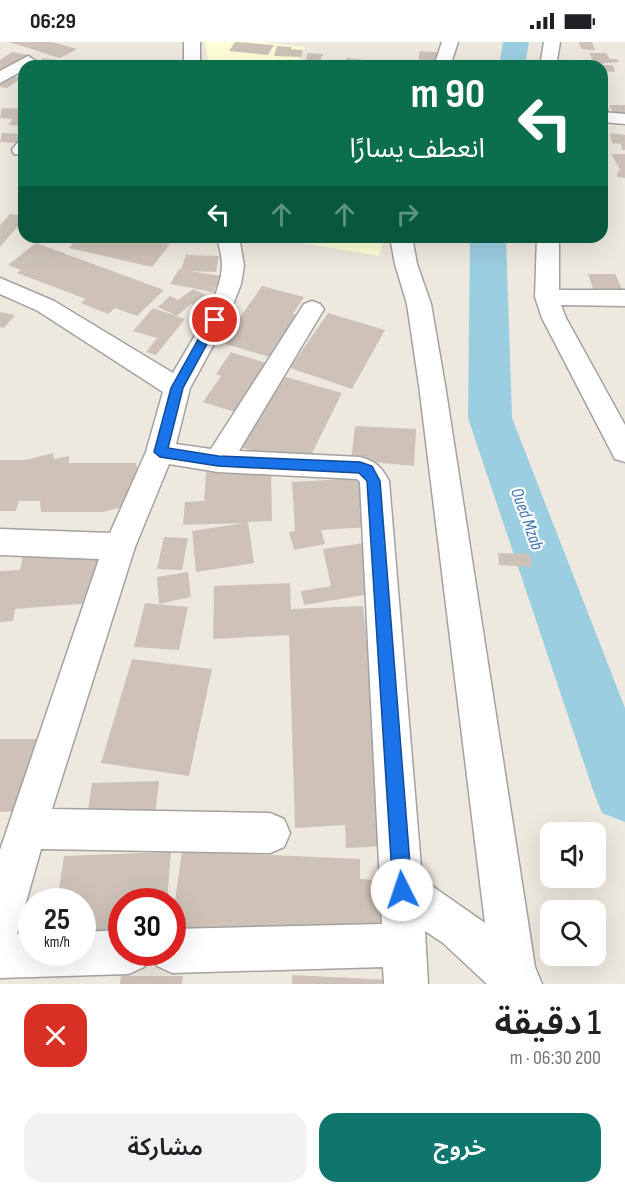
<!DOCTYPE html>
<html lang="ar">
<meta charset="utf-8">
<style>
:root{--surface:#fff;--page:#f2f2f2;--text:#202124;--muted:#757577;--accent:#0f766e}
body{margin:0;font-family:"Sofia Sans Condensed","Noto Sans Arabic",sans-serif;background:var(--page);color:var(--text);direction:rtl;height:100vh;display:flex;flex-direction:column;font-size:22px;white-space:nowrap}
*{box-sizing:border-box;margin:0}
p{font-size:20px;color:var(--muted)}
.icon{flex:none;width:33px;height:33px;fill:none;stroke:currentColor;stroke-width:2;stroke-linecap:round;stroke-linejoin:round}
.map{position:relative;height:942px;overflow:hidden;direction:ltr}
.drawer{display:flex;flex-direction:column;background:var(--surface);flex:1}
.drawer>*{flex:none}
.banner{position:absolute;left:18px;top:18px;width:590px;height:183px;border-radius:18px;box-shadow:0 6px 24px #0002;direction:rtl;background:#0b6e4f;color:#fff;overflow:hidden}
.fabs{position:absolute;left:540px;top:780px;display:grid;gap:12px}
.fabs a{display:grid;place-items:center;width:66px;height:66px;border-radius:12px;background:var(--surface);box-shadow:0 6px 24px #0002;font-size:30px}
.speed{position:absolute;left:18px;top:846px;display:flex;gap:12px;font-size:30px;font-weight:700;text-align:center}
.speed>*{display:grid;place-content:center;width:78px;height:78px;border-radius:50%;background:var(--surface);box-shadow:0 6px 24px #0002;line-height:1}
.speed small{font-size:15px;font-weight:400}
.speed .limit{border:9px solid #d22;background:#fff;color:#111}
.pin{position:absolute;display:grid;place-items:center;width:51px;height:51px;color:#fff;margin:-26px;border:3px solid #fff;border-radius:50%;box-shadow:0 2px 6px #0007}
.me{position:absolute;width:66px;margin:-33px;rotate:356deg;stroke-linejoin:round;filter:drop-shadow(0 0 4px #0008)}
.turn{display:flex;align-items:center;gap:21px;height:126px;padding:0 24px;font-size:27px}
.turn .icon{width:78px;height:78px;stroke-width:2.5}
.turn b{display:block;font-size:42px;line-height:51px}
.lanes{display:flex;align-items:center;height:57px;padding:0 24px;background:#0003;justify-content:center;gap:30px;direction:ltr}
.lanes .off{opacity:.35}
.round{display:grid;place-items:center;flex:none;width:63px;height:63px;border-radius:18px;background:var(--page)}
.head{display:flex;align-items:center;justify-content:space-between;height:102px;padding:0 24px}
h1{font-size:36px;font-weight:600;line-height:45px}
.cta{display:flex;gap:12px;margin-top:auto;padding:12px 24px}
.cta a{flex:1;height:69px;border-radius:18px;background:var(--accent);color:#fff;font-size:24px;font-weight:600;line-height:69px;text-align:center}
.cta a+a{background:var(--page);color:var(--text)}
.status{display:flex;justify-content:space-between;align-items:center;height:42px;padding:0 30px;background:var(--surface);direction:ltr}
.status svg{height:16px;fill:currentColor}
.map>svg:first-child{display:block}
</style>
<div class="status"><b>06:29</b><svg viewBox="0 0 49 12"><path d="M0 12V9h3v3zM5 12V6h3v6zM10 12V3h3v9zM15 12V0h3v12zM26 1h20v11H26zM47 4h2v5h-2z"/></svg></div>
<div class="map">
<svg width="625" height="942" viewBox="0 0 625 942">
<rect width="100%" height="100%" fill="#eee9df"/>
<path fill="#feffd7" d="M205 0H261L304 5 297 24H227L226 19 208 18Z
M267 195H385L379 214Z"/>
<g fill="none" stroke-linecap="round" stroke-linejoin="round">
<path fill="#9bcee0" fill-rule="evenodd" d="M503 0H529L525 24H499Z
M470 195H506L512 376 625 666V780L602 771 593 748 468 376Z"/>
</g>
<path fill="#cec2b8" d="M9 0H52L77 7 60 16Z
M235 0H237L274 3 268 13 229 9Z
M579 0H592L595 8 581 7Z
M277 4 292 5 291 7 303 8 301 15 274 14Z
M420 9 445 11 442 24H417Z
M12 10 33 14 5 33 0 32V18Z
M308 11 323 12 318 24 304 22Z
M589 11H606L610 17H617L619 20 574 24 573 18 594 20Z
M43 16 64 19 59 24H35Z
M346 16 376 19 374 24H343Z
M255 19 278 21 276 24H253Z
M602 23H613L615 30 602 29Z
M11 34 21 36 7 46 0 45V42Z
M602 50 610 70H602Z
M609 63H625V74H615Z
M2 66 24 67V84L8 83 13 77 0 76Z
M2 91 24 92V93L19 101 0 100Z
M610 91 625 93V108H622L621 102 612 101Z
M611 112H625V136L617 135 618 128 621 129Z
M10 172 24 174V177L0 205V183Z
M79 195H138L170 202 152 225 69 206Z
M36 201 164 248 137 274 115 266 108 272 81 261 86 257 17 231 21 228 8 223Z
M186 213 219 214 216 230 190 229 222 234 213 250 170 242 179 227H181Z
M588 232H615L622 247H593Z
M262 244 304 255 293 272 302 275 276 317 222 301Z
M193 247 214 257 202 267 191 262 177 274 158 265 170 254 178 258Z
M153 266 185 277 156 313 146 310 157 296 133 289Z
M0 270 15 273 4 286 0 285Z
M328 271 385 288 352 347 290 326Z
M231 310 269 322 238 371 203 360 221 334 216 332Z
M282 334 342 351 305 425 241 405Z
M355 384 416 387 414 424 351 418Z
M53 411 54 417 69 414V421H136L139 437 135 462 103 470H41L40 459H19L16 469H0V418H25Z
M271 427 272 479 248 480 254 521 196 530 192 489 244 481 183 483 185 460 204 459 206 430Z
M362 436 369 485 321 488 325 502 294 508 289 490 295 489 292 440Z
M164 495 188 496 182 528 157 527Z
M364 501 376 551 304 563 301 549 331 544 323 507Z
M100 505 93 561 15 567 13 579 0 580V529L20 528 24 510Z
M498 511 530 512 532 525 499 523Z
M188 530 191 555 159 562 157 535Z
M290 541 291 567 363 564 388 804 346 806 345 783 295 786 289 593 213 597 214 544Z
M145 561 188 565 179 608 134 605Z
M132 617 212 627 189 734 101 721Z
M0 697H44L29 769 0 770Z
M159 739 153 794 84 796 92 741Z
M182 809 360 817V837L390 839 391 905 172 897V880Z
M171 810 167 860H122V900L82 901V860H57L64 814Z
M292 933 390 938V942H292Z
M121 934H183L182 942H120Z"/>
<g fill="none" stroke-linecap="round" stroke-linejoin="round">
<defs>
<path id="minor" d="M184 0H200V24H184Z
M442 0H458L450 24H434Z
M544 0H560L556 24H540Z
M28 14 36 19 34 22 24 24V28L0 41V29Z
M602 70 625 72V82L602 80Z
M24 98V113L14 112 12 108C16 102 17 100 24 98Z
M217 195H239L244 224 241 242 227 278 190 346 176 402 211 407 304 262 312 259 320 262 324 267 239 409 360 415C376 420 381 424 389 439L422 837 485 881 419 343 407 262 395 222 390 195H412L417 222 431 262 445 343 535 925 542 942H487L443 901 425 889 428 942H384L383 925 172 931 157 924 151 910H172V887L382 882 360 440 357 437 218 430 169 422 135 505 52 767 270 771 284 777 290 791 284 805 270 811 41 807 17 892 32 891V910H82V890L122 888V910H151L144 925 129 932 0 936V808L99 517 0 513V487L110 491 146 410 163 350 38 269 0 252V236L54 259 173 331C188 304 222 254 222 223 222 214 219 204 217 195Z
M537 195H559V248H625V264L561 263 566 276 625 383V420L615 417 542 276 535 255Z"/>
</defs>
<use href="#minor" stroke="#a2a2a2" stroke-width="3"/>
<use href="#minor" fill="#fff" fill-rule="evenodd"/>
</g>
<path fill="#1a73e8" stroke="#114b97" stroke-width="1.5" d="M215 275 220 278 183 346 168 406 218 414 360 420 372 424 380 439 412 848 409 855 402 857 396 855 393 848 367 439 359 431 218 424 160 415 154 410 171 346 209 278Z"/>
<g text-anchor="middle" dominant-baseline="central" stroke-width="4.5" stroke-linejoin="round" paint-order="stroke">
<g font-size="18" font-style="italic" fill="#4176b1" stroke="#fff">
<text transform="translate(527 477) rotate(70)">Oued Mzab</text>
</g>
</g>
</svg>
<div class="fabs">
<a><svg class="icon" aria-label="sound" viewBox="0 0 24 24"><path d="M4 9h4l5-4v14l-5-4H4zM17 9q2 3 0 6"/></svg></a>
<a><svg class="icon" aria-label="search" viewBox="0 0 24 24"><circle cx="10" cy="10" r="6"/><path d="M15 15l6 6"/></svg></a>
</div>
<div class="speed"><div>25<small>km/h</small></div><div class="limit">30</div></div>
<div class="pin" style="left:215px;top:278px;background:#d93025"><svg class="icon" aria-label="arrive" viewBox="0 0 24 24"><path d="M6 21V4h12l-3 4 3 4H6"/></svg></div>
<svg class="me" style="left:402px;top:848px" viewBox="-20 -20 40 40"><circle r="19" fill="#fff"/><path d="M0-13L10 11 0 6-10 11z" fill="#1a73e8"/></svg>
<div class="banner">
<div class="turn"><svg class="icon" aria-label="left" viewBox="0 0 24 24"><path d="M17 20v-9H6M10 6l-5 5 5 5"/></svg><div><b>90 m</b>انعطف يسارًا</div></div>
<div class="lanes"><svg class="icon" aria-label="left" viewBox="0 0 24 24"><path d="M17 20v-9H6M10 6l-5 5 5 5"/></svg><svg class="icon off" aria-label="ahead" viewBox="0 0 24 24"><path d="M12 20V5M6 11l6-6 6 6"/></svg><svg class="icon off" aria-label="ahead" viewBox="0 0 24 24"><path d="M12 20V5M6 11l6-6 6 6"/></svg><svg class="icon off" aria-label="right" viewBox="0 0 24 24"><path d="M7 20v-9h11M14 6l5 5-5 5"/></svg></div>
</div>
</div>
<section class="drawer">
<div class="head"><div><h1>1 دقيقة</h1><p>200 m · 06:30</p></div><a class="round" style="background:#d93025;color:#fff"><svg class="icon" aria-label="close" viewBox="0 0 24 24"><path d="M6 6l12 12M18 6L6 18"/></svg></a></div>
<div class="cta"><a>خروج</a><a>مشاركة</a></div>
</section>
